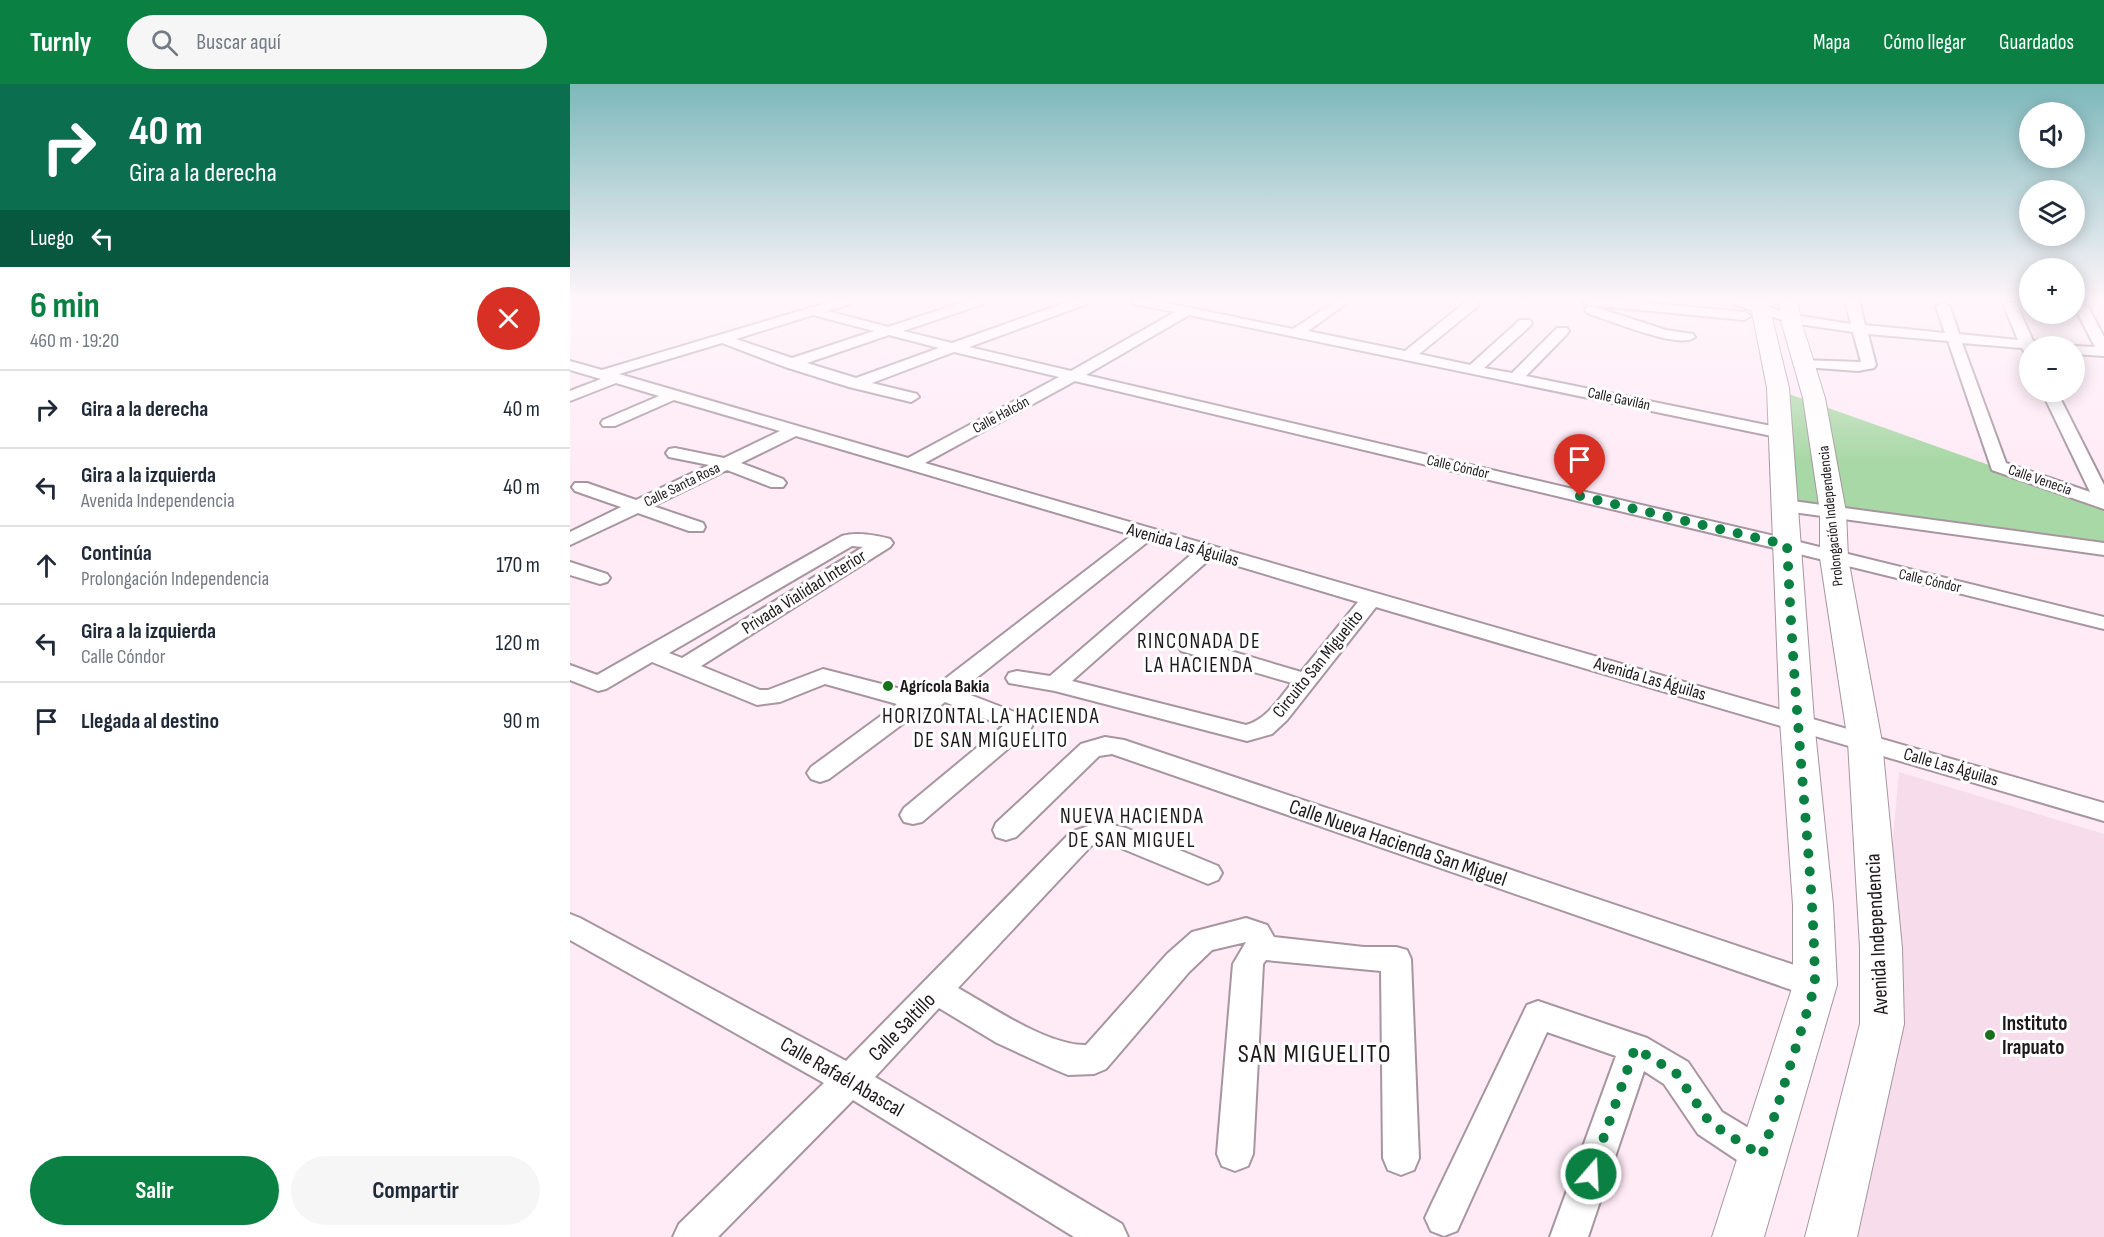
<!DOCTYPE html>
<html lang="es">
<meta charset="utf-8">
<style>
:root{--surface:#fff;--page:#f6f6f7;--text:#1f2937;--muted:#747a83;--line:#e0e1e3;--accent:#0b8043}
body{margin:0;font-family:"Sofia Sans Condensed",sans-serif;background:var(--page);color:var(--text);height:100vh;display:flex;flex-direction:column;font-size:22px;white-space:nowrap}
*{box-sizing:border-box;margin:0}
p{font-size:20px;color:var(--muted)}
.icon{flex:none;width:33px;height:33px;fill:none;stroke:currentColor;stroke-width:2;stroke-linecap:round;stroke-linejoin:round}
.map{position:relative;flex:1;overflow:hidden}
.details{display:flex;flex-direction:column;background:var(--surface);width:570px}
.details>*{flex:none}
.guide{background:#0b6e4f;color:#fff;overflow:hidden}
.controls{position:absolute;left:1449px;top:18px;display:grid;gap:12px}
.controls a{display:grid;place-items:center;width:66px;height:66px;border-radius:50%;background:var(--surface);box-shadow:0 3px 15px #0003;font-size:30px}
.pin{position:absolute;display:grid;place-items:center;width:51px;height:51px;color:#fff;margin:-62px -26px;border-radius:50% 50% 50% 0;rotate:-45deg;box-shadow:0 0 6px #0007}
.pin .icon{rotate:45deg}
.me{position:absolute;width:66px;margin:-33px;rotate:19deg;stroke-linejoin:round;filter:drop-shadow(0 0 4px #0008)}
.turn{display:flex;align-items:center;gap:21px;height:126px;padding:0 30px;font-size:27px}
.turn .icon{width:78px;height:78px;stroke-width:2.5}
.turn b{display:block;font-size:42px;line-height:51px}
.then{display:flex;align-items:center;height:57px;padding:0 30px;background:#0003;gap:12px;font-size:22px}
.round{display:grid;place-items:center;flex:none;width:63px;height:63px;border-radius:32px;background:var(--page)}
.summary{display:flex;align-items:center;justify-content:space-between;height:102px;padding:0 30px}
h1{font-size:36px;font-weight:700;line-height:45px;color:var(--accent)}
.primary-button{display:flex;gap:12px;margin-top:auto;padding:12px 30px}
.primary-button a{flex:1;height:69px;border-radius:36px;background:var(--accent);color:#fff;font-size:24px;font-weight:700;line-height:69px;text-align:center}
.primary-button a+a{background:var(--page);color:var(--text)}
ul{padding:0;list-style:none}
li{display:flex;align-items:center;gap:18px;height:78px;padding:0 30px;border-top:2px solid var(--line)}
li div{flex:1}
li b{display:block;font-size:22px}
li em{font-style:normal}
header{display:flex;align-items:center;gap:36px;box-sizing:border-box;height:84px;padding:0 30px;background:var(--accent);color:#fff}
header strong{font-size:28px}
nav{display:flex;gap:33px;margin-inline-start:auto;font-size:21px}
.search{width:420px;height:54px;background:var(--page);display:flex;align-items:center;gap:15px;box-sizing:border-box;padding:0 21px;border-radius:33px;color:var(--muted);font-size:22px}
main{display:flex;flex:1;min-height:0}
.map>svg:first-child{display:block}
</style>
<header>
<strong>Turnly</strong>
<div class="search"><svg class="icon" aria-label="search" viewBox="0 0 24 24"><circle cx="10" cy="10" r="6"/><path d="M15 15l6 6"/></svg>Buscar aquí</div>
<nav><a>Mapa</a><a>Cómo llegar</a><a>Guardados</a></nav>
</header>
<main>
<section class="details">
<div class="guide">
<div class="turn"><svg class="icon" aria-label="right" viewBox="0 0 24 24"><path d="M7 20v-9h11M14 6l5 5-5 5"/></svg><div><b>40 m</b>Gira a la derecha</div></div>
<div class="then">Luego<svg class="icon" aria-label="left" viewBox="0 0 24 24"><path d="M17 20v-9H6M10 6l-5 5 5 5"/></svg></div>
</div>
<div class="summary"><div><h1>6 min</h1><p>460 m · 19:20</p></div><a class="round" style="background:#d93025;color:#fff"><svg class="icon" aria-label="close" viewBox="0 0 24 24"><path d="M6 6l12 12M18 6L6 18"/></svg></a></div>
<ul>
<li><svg class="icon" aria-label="right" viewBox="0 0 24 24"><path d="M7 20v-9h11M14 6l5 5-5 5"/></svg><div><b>Gira a la derecha</b></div><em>40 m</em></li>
<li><svg class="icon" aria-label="left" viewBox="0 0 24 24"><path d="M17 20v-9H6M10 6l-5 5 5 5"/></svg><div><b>Gira a la izquierda</b><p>Avenida Independencia</p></div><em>40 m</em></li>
<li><svg class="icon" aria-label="ahead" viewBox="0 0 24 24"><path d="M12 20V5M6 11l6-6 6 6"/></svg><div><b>Continúa</b><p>Prolongación Independencia</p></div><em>170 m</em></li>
<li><svg class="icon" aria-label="left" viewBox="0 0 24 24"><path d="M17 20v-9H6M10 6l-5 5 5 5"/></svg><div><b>Gira a la izquierda</b><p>Calle Cóndor</p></div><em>120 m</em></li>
<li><svg class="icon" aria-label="arrive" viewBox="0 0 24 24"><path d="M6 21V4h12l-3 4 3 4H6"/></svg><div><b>Llegada al destino</b></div><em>90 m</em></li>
</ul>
<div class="primary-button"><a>Salir</a><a>Compartir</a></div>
</section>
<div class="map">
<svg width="1534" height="1153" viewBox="0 0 1534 1153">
<rect width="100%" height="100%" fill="#ffebf6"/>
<path fill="#f7dceb" d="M1329 688 1534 750V1153H1287Z"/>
<path fill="#a8d8a5" d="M1219 310 1534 422V459L1228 417Z"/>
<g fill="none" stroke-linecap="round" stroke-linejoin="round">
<defs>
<path id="street" d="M263 217H283L281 220 257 227 318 243 396 217H414L413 220 333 247 382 259 500 217H518L517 220 399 263 501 287 605 228 564 220 563 217H587L723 245 766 217H780L738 247 835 267 897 217H905L909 220 907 223 849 270 900 281 950 236H960L962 239 960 242 914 284 942 289 987 244H997L999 247 997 250 956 292 1211 344 1219 349 1211 354 619 231 516 291 1217 455 1534 533V545L1217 467 505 297 355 379 1534 719V737L806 523 717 636 702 650 677 657 485 607 439 599 436 594 439 589 447 587 480 592 623 469 580 456 390 607 460 634 463 640 460 646 352 738 343 740 334 738 330 731 334 724 433 642 375 618C366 625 361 630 350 627L259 695 250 698 241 695 237 689 241 683 327 620 255 600 210 618 187 621 82 578 36 605 28 607 0 596V581L27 591 272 452C286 448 306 451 320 455L323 459 320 463 131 582 190 606H198L253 585 354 611 562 451 226 352 171 379 213 395 216 399 213 403H201L157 386 83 422 133 439 135 443 133 447H119L68 429 0 461V448L51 423 5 407 2 403 5 399H17L66 416 139 381 99 373 96 369 99 365 105 364 154 374 210 347 104 316 45 342H33L31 339 33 336 89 312 46 299 0 317V307L31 295 0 286V277L32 286ZM243 231 304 247 222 274 166 255ZM319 251 369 264 286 294 237 279ZM152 259 215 283 279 303 341 318 349 313 347 310 302 299 384 268 489 293 338 374 49 290ZM282 462 293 463 112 574 99 569ZM641 474 788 518 731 588 627 557 619 555 611 557 608 562 611 567 722 599C709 615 697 635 676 641L502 597Z
M1011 217H1057L1174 228 1181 232 1174 236 1018 221Z
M1161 217H1180L1224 231 1281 240 1276 220 1278 217H1286L1290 220 1295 241 1375 249 1366 223 1373 219 1380 223 1389 250 1448 256 1434 222 1436 219H1446L1463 257 1477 259 1479 262H1460V270L1455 269 1452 264 1392 259 1436 379 1520 408 1472 308H1487L1534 401V425L1422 386 1378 257 1298 250 1306 281 1304 284 1288 287 1234 283 1229 282 1227 279 1229 276 1291 278 1283 248 1222 239 1163 220Z
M1512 220 1519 224 1534 253V272L1504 270V262H1501H1504L1525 263 1505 224Z
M1022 222 1096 246 1123 250 1125 253C1112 267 1036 235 1017 229L1015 226 1017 223Z
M1215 416 1534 459V471L1208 426 1206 422 1208 418Z
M0 478 37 490 40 494 37 498 30 500 0 491Z
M535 653 554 656 1245 888 1256 892 1261 901 1256 910 1245 914 542 670 529 672 446 753 436 756 426 753 423 746 426 739 511 660Z
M530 738 556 744 648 782 652 789 648 796 638 800 541 760 531 758 521 762 388 904C422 923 478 962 516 961L597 870 622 848 676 834 697 841 704 853 794 863H826L837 866 841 875 849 1074 844 1086 831 1091 818 1086 813 1074 811 887 696 876 693 880 683 1070 678 1082 665 1087 652 1082 647 1070 663 880 676 858 642 866 619 888 536 985 524 990 498 991 486 986 427 959 369 924 305 993 552 1140 558 1153H504L283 1016 148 1153H103L109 1140 254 999 0 856V830L10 834 276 977 501 748Z
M968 917 1077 954 1118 978 1152 1028 1205 1060 1210 1072 1205 1084 1192 1089 1179 1084 1128 1050 1094 1000 1074 987 1018 1153H980L1046 972 977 948 887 1147 874 1152 861 1147 855 1134 861 1121 957 921Z"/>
<path id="secondary" d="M1180 217H1198L1219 304 1244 637 1263 821 1267 901 1194 1153H1142L1223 901V821L1210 637 1197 304Z
M1209 217H1227L1232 240 1255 314 1276 428 1278 474 1312 658 1332 864 1334 940 1287 1153H1235L1290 940V864L1278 658 1250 474V428L1233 314 1212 240Z"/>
</defs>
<use href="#street" stroke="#a7959f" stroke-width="4"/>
<use href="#secondary" stroke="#a7959f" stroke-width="2"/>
<use href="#street" fill="#fff" fill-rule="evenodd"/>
<use href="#secondary" fill="#fff" fill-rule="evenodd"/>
</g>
<linearGradient id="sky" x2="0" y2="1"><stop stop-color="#7db8bb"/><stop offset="0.57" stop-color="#fff6fb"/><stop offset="1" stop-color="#fff6fb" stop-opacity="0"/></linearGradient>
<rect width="1534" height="378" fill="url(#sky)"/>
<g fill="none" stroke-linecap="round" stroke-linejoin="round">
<path stroke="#0b8043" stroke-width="10" stroke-dasharray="0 18" d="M1010 412 1217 461C1220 520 1223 579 1228 638 1234 726 1244 813 1245 902L1192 1072 1140 1039 1106 989 1065 964 1021 1090"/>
</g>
<g fill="#19701a" stroke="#fff" stroke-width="2">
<circle cx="318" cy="602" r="6"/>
<circle cx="1420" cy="951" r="6"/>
</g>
<g text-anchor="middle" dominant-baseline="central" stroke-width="6" stroke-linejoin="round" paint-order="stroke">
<g font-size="15" fill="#1e181b" stroke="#fff">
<text transform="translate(1049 315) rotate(12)">Calle Gavilán</text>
<text transform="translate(431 331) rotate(-28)">Calle Halcón</text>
<text transform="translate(888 383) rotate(13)">Calle Cóndor</text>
<text transform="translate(1470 396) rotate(19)">Calle Venecia</text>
<text transform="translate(112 401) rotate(-26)">Calle Santa Rosa</text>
<text transform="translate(1261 432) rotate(-96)">Prolongación Independencia</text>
<text transform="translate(1360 497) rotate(13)">Calle Cóndor</text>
</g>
<g font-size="18" fill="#1e181b" stroke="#fff">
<text transform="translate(613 461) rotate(16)">Avenida Las Águilas</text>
<text transform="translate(234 508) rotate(-32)">Privada Vialidad Interior</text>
<text transform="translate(748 580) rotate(-51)">Circuito San Miguelito</text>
<text transform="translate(1080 595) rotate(16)">Avenida Las Águilas</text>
<text transform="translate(1381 683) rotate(16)">Calle Las Águilas</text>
</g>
<g font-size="18" font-weight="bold" fill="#1e181b" stroke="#fff" text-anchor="start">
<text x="330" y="602">Agrícola Bakia</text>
</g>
<g font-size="21" letter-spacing="1.5" fill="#1e181b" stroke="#fff">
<text x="629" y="557">RINCONADA DE<tspan x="629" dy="24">LA HACIENDA</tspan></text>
<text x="421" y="632">HORIZONTAL LA HACIENDA<tspan x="421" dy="24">DE SAN MIGUELITO</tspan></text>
<text x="562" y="732">NUEVA HACIENDA<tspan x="562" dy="24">DE SAN MIGUEL</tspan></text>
</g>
<g font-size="21" fill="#1e181b" stroke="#fff">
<text transform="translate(828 759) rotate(19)">Calle Nueva Hacienda San Miguel</text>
<text transform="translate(1307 850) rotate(-93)">Avenida Independencia</text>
<text transform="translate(332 943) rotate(-46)">Calle Saltillo</text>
<text transform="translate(272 993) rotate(30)">Calle Rafaél Abascal</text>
</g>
<g font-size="21" font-weight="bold" fill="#1e181b" stroke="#fff" text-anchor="start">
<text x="1432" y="939">Instituto<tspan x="1432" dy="24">Irapuato</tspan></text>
</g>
<g font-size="26" letter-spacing="1.5" fill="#1e181b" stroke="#fff">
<text x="745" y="970">SAN MIGUELITO</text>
</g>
</g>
</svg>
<div class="controls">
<a><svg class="icon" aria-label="sound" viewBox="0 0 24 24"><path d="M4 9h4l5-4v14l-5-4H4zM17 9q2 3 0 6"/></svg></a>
<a><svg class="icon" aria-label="layers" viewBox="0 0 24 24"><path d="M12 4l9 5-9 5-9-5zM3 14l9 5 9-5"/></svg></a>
<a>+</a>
<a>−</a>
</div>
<div class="pin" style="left:1010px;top:412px;background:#d93025"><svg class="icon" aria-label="arrive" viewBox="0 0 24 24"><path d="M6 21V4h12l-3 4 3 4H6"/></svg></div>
<svg class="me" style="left:1021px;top:1090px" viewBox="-20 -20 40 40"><circle r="17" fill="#0b8043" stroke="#fff" stroke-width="3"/><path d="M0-11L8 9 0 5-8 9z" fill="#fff"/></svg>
</div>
</main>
